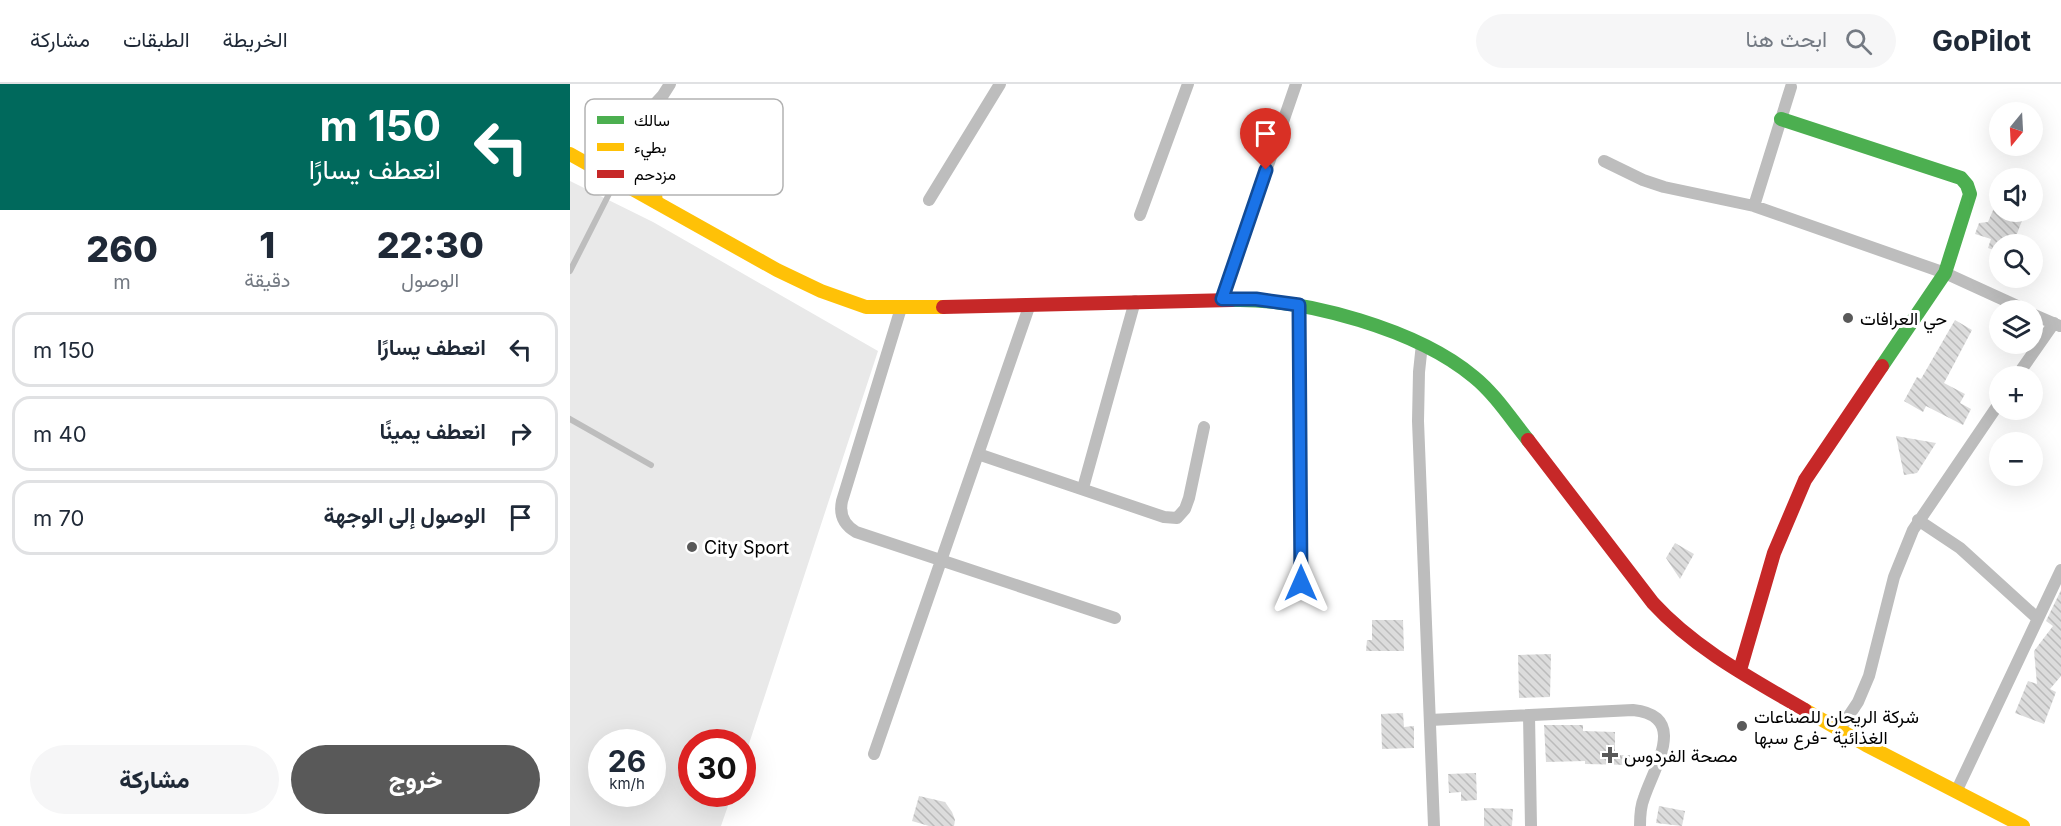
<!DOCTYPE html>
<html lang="ar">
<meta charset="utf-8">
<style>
:root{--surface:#fff;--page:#f6f6f7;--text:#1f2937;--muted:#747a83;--line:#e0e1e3;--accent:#595959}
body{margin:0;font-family:Inter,Vazirmatn,sans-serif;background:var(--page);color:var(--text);direction:rtl;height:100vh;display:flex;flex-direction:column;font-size:22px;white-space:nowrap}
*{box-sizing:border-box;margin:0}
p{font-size:20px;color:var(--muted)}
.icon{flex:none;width:33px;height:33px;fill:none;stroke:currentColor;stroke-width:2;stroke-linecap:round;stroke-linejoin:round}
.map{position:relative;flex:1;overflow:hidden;direction:ltr}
.panel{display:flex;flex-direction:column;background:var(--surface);width:570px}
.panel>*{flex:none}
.top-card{background:#00695c;color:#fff;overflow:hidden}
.needle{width:39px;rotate:198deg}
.tools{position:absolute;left:1419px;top:18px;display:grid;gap:12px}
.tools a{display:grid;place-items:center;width:54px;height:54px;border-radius:50%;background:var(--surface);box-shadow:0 6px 24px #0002;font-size:30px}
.speed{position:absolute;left:18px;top:645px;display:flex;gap:12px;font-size:30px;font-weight:700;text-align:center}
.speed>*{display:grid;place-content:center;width:78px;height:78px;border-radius:50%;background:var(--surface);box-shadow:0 6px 24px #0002;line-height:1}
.speed small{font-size:15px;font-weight:400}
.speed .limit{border:9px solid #d22;background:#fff;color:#111}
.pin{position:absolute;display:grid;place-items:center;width:51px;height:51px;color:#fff;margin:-62px -26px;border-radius:50% 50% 50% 0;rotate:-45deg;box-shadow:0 0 6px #0007}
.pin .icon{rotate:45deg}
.me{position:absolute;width:66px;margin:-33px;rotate:0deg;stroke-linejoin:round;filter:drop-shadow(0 0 4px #0008)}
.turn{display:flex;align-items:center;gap:21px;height:126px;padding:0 30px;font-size:27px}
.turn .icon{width:78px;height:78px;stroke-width:2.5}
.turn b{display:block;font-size:42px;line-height:51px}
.eta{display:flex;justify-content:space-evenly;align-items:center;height:102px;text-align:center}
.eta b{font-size:36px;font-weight:800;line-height:42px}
.action{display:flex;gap:12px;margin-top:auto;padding:12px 30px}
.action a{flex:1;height:69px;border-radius:36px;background:var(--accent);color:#fff;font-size:24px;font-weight:800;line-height:69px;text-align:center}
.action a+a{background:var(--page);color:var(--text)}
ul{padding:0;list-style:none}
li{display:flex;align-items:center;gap:18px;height:75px;margin:0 12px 9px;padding:0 18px;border:3px solid var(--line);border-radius:18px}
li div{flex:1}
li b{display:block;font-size:22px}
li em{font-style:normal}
header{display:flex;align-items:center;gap:36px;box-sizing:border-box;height:84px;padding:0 30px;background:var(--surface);border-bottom:2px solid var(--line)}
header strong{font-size:28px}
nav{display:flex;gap:33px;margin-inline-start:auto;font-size:21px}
.search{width:420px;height:54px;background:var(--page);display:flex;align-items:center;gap:15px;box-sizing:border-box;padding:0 21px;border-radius:33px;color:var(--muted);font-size:22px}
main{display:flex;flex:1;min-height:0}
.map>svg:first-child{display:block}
</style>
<header>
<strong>GoPilot</strong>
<div class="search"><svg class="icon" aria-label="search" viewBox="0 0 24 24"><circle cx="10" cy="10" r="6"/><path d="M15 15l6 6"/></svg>ابحث هنا</div>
<nav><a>الخريطة</a><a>الطبقات</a><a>مشاركة</a></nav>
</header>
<main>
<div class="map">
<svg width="1491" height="742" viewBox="0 0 1491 742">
<defs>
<pattern id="building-back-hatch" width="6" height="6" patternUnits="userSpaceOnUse" patternTransform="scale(1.5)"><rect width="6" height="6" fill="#dcdcdc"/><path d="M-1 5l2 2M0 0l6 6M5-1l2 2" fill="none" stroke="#bbb"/></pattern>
</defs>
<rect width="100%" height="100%" fill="#fff"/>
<path fill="#e9e9e9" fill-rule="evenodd" d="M0 97 83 138 308 267 173 678 172 658H122V710H162L151 742H0ZM32 658H82V710H32Z"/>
<path fill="url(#building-back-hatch)" d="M1424 124 1430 128 1453 134 1443 160H1430V168L1418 164 1421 155 1405 150 1409 139 1418 138Z
M1385 236 1402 246 1374 299 1395 310 1390 319 1401 325 1393 341 1356 322 1353 328 1334 317 1347 293 1351 295Z
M1326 352 1366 359 1347 389 1334 391Z
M1105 459 1124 470 1110 495 1096 474Z
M1491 506V592L1480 605 1486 608 1474 640 1445 629 1458 597 1467 600 1464 567 1483 542 1476 537Z
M802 536H833L834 567H796L797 556H802Z
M981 570 980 613 949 614 948 571Z
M833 629 834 643 844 642V664L812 665 811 630Z
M974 641H1013V647L1045 648V671H1060V681L1015 680V677L976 678Z
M906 689 907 716 891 717V708L879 709 878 690Z
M349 712 375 718 382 728 385 736 384 742H359L342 737Z
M1089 722 1115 727 1112 742 1086 739Z
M914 724 943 725 942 742H914Z"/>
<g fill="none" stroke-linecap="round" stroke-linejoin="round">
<path stroke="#bdbdbd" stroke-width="6" d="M0 187 39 110 41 96
M0 335 81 381"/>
<path stroke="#bdbdbd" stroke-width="12" d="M1034 77 1073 96 1094 103 1184 122 1375 189 1456 226
M42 92 71 35 93 11 100 0
M56 100 80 49 93 11
M359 116 430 0
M1184 122 1221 3
M570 131 618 0
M652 215 726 0
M729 221 731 499
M331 224 272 417C269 431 274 441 286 448L545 534
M1462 230 1490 242
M852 260 849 288 848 337 864 742
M1447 292 1484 239
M408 370 594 433 607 434 615 425 619 414 634 343
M513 404 565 217
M1348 436 1390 464 1467 534
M959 631 961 742
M860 636 1063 626C1119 632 1084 683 1074 714 1070 723 1070 733 1070 742
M1270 645 1288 618 1299 592 1324 493 1343 446 1430 318
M304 670 460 220
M1386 708 1491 486"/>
<path stroke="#4caf50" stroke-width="14" d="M1211 35 1391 94 1397 101 1400 110 1375 189 1312 282
M662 216C735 214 848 246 904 293 925 310 941 335 958 356"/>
<path stroke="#ffc107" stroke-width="14" d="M80 49 79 77 86 117
M0 70 207 186 251 207 296 223H373
M1235 626 1296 661 1453 742"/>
<path stroke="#c62828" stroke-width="14" d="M373 223 662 216
M958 356 1083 519C1125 565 1182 595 1235 626
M1170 586 1204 469 1235 396 1312 282"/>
</g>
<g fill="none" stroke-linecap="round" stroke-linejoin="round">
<defs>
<path id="route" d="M696 86 652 215H686L729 221 731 499"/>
</defs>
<use href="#route" stroke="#114b97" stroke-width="15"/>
<use href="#route" stroke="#1a73e8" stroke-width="10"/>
</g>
<g fill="#595959" stroke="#fff" stroke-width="2">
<circle cx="1278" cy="234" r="6"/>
<circle cx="122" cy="463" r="6"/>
<circle cx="1172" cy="642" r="6"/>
<path d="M1037 662h6v6h6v6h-6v6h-6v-6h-6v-6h6z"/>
</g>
<g text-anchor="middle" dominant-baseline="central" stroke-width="6" stroke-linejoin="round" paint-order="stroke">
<g font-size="18" fill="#000" stroke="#fff" text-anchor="start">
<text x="1290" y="234">حي العرافات</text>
<text x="134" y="463">City Sport</text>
<text x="1184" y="632">شركة الريحان للصناعات<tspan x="1184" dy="21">الغذائية -فرع سبها</tspan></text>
<text x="1054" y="671">مصحة الفردوس</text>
</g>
</g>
<rect x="15" y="15" width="198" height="96" rx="9" fill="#fff" stroke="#b2b2b2" stroke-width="1.5"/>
<rect x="27" y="32" width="27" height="8" fill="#4caf50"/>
<rect x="27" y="59" width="27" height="8" fill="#ffc107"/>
<rect x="27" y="86" width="27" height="8" fill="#c62828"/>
<g font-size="16" fill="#000">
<text x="64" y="42">سالك</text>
<text x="64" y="69">بطيء</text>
<text x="64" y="96">مزدحم</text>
</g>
</svg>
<div class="tools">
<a><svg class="needle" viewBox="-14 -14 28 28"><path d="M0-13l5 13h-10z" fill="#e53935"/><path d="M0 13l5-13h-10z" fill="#747a83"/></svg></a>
<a><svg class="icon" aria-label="sound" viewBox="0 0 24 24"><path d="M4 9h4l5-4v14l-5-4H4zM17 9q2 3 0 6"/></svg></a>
<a><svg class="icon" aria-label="search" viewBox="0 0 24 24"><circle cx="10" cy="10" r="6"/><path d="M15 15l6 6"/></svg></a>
<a><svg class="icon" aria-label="layers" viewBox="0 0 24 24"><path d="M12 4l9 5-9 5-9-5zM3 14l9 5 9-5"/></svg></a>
<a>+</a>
<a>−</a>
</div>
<div class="speed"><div>26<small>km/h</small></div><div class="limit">30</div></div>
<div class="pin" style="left:696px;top:86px;background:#d93025"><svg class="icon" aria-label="arrive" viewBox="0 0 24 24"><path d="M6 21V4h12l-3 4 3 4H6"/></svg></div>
<svg class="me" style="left:731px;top:499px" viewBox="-20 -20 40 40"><path d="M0-17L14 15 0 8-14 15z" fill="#1a73e8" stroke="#fff" stroke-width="4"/></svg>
</div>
<section class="panel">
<div class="top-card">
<div class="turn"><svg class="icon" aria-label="left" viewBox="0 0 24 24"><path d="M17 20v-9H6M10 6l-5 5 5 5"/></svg><div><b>150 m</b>انعطف يسارًا</div></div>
</div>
<div class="eta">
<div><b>22:30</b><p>الوصول</p></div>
<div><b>1</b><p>دقيقة</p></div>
<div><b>260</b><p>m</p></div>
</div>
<ul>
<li><svg class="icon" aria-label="left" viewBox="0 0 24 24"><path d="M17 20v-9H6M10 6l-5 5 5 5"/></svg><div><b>انعطف يسارًا</b></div><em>150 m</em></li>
<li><svg class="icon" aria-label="right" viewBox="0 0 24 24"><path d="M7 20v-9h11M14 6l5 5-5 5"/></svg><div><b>انعطف يمينًا</b></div><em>40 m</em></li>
<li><svg class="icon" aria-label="arrive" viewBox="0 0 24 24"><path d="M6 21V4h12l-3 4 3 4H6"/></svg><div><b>الوصول إلى الوجهة</b></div><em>70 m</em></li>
</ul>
<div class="action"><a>خروج</a><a>مشاركة</a></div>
</section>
</main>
